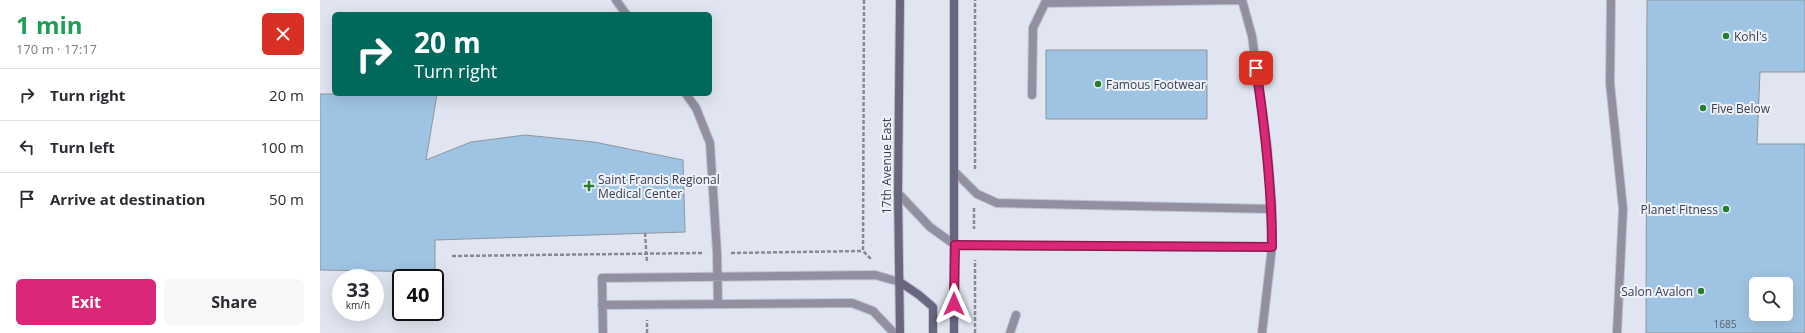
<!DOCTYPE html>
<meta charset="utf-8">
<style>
:root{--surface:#fff;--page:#f7f7f7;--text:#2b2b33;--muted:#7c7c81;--line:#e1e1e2;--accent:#db2777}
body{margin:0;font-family:"Open Sans",sans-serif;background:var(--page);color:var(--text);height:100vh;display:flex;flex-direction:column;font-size:15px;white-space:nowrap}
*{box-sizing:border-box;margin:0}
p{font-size:13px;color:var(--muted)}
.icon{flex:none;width:22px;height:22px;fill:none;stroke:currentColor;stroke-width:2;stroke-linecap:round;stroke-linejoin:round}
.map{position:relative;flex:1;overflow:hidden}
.side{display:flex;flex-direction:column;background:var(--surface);width:320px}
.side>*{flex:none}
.guide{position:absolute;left:12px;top:12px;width:380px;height:84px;border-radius:6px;box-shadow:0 4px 16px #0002;background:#00695c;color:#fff;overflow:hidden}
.tools{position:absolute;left:1429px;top:277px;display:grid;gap:8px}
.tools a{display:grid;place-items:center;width:44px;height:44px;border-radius:6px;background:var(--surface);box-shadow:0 4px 16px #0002;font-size:20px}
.speed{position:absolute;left:12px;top:269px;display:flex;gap:8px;font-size:20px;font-weight:700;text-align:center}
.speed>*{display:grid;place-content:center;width:52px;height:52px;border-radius:50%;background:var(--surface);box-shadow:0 4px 16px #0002;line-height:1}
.speed small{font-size:10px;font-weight:400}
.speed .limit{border:2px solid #111;border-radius:6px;background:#fff;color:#111}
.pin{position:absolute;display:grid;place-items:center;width:34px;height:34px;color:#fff;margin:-17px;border-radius:8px;box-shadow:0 2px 6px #0006}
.me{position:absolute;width:44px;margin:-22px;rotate:0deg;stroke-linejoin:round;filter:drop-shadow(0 0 3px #0008)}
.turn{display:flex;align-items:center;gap:14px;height:84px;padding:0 16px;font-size:18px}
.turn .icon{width:52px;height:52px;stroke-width:2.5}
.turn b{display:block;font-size:28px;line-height:34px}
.round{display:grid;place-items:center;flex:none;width:42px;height:42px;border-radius:6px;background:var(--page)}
.overview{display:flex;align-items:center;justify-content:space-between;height:68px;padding:0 16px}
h1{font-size:24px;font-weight:700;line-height:30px;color:#1e9e55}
.button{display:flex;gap:8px;margin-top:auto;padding:8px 16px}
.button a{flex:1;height:46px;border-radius:6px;background:var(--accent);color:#fff;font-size:16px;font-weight:700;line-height:46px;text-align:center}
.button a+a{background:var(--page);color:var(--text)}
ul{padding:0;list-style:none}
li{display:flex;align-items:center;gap:12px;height:52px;padding:0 16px;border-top:1px solid var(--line)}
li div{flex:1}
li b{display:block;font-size:15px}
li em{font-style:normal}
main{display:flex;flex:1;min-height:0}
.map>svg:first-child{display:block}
</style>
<main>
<section class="side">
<div class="overview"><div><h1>1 min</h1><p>170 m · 17:17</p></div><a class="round" style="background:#d93025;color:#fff"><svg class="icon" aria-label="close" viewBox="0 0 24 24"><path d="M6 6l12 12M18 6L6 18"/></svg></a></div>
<ul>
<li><svg class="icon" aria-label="right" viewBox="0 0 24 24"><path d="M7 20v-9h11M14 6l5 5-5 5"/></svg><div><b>Turn right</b></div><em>20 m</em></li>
<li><svg class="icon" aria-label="left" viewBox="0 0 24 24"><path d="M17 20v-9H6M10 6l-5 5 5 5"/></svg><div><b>Turn left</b></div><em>100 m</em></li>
<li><svg class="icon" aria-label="arrive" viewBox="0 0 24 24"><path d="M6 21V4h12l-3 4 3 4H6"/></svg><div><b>Arrive at destination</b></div><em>50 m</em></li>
</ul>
<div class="button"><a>Exit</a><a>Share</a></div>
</section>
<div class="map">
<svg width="1485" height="333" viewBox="0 0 1485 333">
<rect width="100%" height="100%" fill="#e0e5f1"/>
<path fill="#9fc4e3" stroke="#8c969e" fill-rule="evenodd" d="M1327 0H1485V72H1440L1437 144H1485V333H1326ZM1436 284H1466V314H1436Z
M726 50H887V119H726Z
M0 94H117L106 160 151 142 205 135 274 142 363 160 365 232 115 240V272L0 270Z"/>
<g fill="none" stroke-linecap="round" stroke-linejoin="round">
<defs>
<path id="lane" d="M296 0 306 14
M726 0 725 3 922 0
M922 0 932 36 947 146 952 209V247L942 333
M1291 0 1290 83 1303 209 1297 333
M366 94 376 108 390 143 397 253 398 304
M712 95 713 28 725 3
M635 172 657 194 677 203 952 209
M578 193 610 227 635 245 952 247
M282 305 532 303 553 311 574 333
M283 333 282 278 555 275 580 282
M690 333 696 315"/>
<path id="secondary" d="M580 282 599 295 613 307V333
M580 333 578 193 580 0
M634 333V0"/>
</defs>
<use href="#lane" stroke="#bfc3ce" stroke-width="10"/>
<use href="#secondary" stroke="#bfc3ce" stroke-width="10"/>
<path stroke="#878a92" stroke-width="2.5" stroke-dasharray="4 2" stroke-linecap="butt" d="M544 0 543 251 552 260
M655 169V0
M654 208V229
M325 233 327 263
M411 253 543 251
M132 256 382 253
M327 333V320
M655 333V260"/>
<use href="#lane" stroke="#928fa1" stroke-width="8"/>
<use href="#secondary" stroke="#6a6680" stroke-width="8"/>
</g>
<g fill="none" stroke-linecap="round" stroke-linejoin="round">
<defs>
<path id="route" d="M634 304 635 245 952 247C952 187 945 128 936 68"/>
</defs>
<use href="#route" stroke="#8e194d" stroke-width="10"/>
<use href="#route" stroke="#db2777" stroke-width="7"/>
</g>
<g fill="#287d2a" stroke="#edf2fe" stroke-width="1.5">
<circle cx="1406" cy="36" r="4"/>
<circle cx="778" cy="84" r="4"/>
<circle cx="1383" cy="108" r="4"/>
<path d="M267 180h4v4h4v4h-4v4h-4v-4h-4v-4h4z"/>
<circle cx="1406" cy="209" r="4"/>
<circle cx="1381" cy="291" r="4"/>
</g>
<g text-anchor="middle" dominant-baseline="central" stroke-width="4" stroke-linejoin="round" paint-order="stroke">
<g font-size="10" fill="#545f6a">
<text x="1405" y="324">1685</text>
</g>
<g font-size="12" fill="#3b3d41" stroke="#edf2fe" text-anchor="start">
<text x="1414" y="36">Kohl's</text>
<text x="786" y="84">Famous Footwear</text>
<text x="1391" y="108">Five Below</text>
<text x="278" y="179">Saint Francis Regional<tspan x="278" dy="14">Medical Center</tspan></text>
<text x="1398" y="209" text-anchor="end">Planet Fitness</text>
<text x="1373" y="291" text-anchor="end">Salon Avalon</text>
</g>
<g font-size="12" fill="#3b3d41" stroke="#edf2fe">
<text transform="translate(566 166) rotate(-90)">17th Avenue East</text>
</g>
</g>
</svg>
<div class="tools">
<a><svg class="icon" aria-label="search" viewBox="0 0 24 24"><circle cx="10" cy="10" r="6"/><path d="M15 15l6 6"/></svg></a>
</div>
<div class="speed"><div>33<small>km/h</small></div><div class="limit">40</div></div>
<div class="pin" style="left:936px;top:68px;background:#d93025"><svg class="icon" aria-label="arrive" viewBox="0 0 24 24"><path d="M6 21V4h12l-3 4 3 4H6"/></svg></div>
<svg class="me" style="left:634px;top:304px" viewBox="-20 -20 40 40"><path d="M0-17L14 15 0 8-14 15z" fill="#db2777" stroke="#fff" stroke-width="4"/></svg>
<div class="guide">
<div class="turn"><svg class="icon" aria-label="right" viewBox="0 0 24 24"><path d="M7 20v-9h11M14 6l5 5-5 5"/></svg><div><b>20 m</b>Turn right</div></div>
</div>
</div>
</main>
